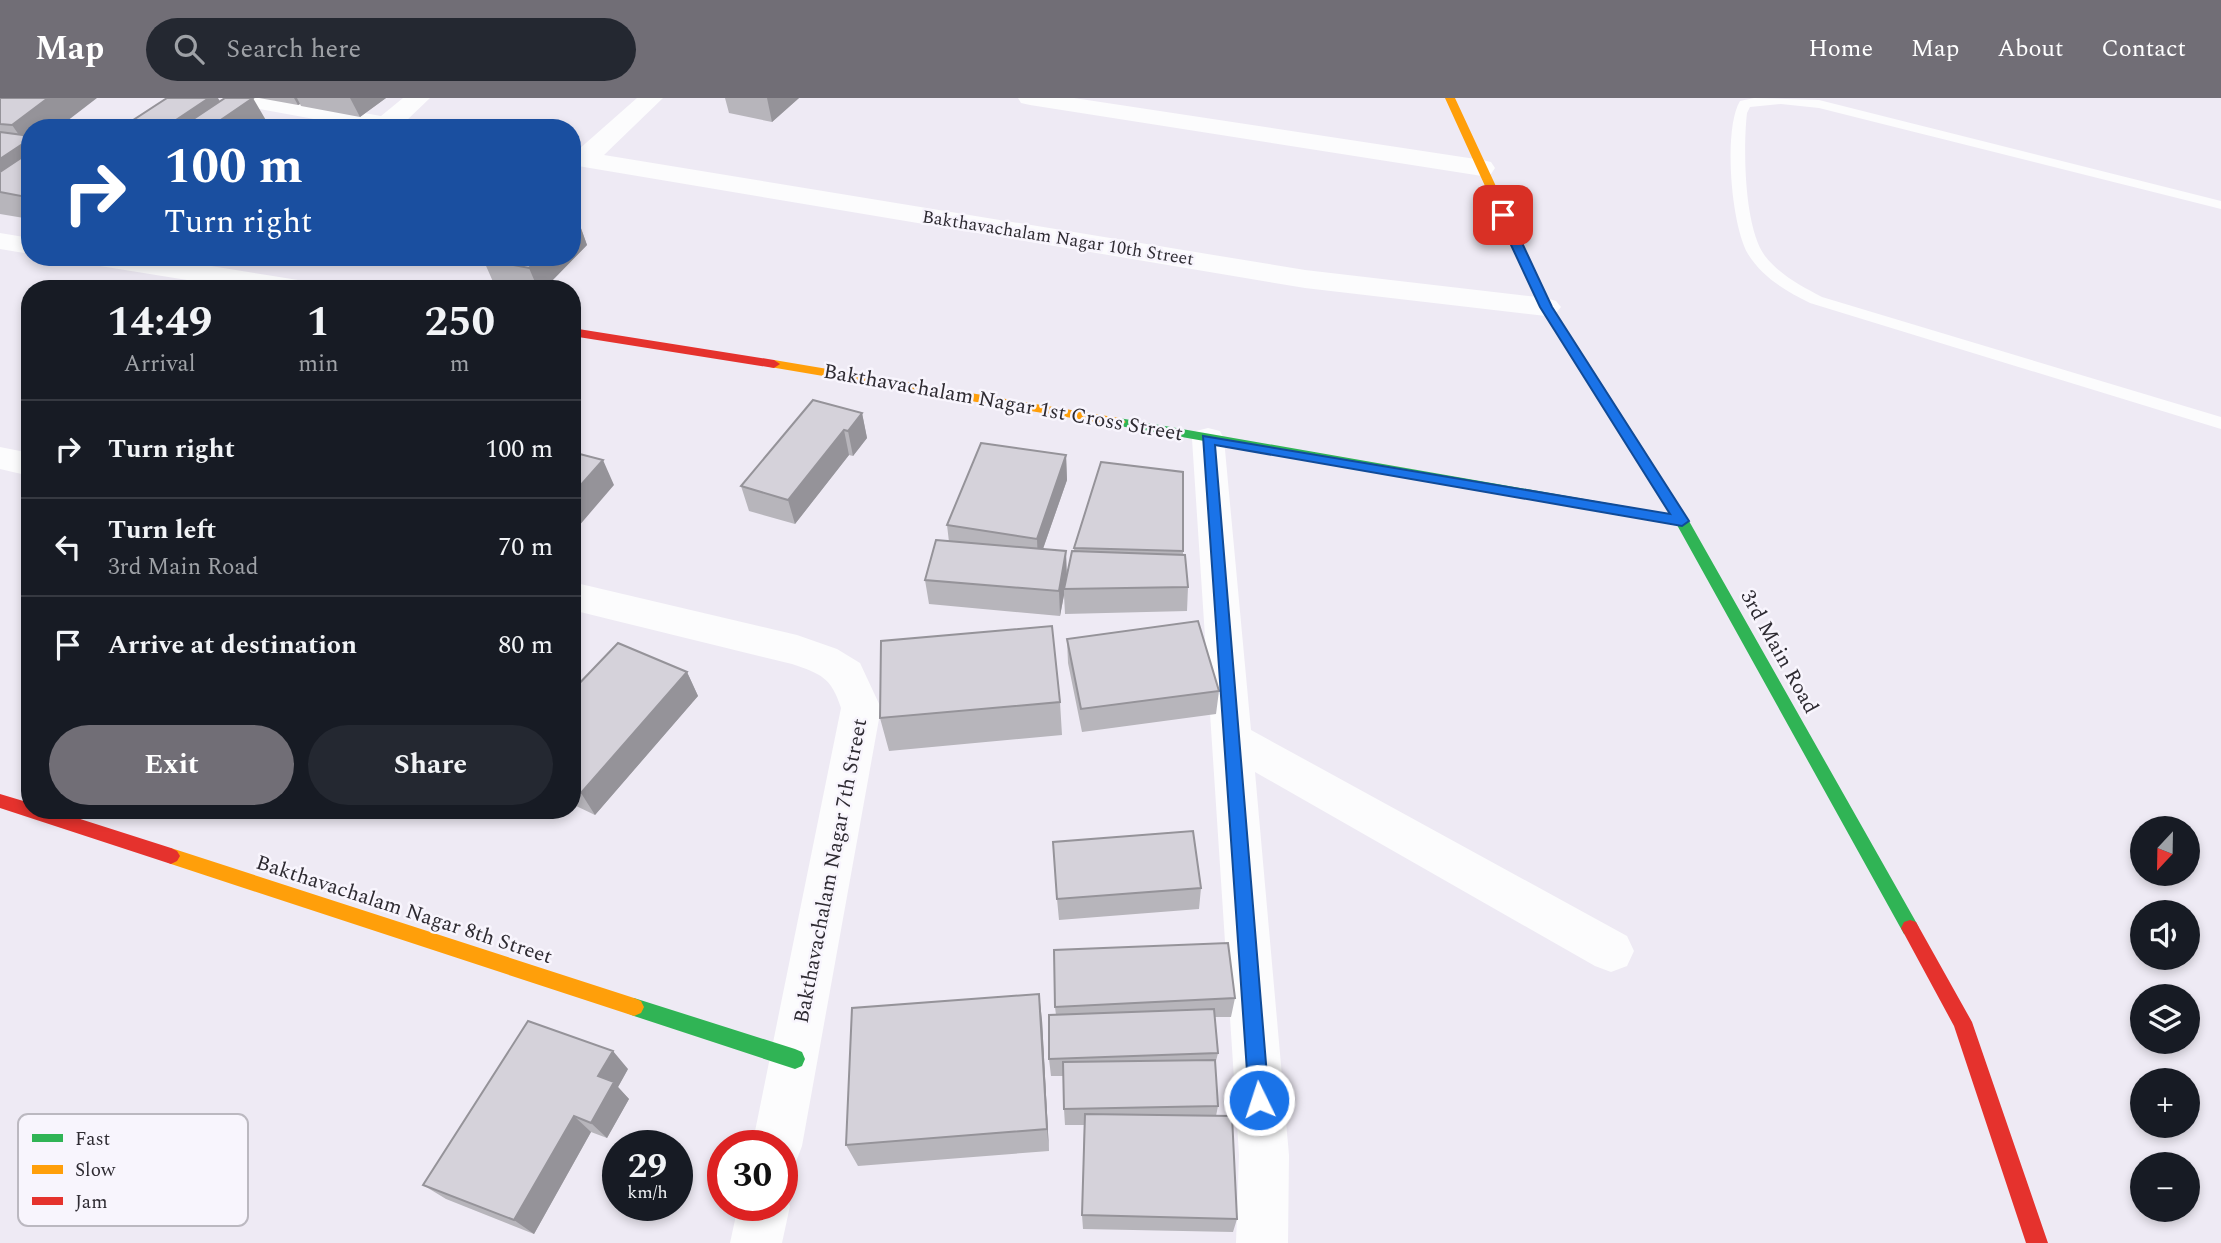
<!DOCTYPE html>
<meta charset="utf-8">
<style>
:root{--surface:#171b24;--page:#242831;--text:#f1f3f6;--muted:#9ea1a6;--line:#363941;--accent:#716e76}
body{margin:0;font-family:Spectral,serif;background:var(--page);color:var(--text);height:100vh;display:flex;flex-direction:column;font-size:26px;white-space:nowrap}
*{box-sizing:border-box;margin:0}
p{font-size:23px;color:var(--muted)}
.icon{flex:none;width:38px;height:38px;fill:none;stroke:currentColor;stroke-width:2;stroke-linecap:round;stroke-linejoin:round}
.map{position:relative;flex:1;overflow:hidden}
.sheet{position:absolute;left:21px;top:182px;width:560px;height:539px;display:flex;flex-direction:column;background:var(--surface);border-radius:28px;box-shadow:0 4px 10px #0003}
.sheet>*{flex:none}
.guide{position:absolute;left:21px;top:21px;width:560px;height:147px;border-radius:28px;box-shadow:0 4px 10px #0003;background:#1a4fa0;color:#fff;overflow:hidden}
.needle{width:46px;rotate:202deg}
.tools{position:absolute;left:2130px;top:718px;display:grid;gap:14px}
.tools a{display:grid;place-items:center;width:70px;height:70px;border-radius:50%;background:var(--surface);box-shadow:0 4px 10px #0003;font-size:35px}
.speed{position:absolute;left:602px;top:1032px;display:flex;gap:14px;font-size:35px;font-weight:700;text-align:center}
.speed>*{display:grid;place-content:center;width:91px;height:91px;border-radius:50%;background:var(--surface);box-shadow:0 4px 10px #0003;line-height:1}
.speed small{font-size:18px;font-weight:400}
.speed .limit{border:10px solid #d22;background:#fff;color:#111}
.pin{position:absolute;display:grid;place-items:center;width:60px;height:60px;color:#fff;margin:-30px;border-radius:14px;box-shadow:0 4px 10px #0006}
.me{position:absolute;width:77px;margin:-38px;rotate:356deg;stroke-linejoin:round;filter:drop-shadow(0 0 5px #0008)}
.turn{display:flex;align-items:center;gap:24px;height:147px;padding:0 28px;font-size:32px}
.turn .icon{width:91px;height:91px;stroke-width:2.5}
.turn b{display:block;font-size:49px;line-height:60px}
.eta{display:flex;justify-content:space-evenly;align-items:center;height:119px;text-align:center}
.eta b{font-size:42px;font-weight:700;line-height:49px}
.cta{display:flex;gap:14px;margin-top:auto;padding:14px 28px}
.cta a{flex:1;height:80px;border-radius:42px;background:var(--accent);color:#fff;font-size:28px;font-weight:700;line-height:80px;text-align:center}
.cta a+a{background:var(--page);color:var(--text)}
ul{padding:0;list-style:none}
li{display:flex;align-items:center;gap:21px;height:98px;padding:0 28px;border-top:2px solid var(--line)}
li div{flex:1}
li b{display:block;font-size:26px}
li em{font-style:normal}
header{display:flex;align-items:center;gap:42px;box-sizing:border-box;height:98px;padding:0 35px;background:var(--accent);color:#fff}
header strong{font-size:33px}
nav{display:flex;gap:38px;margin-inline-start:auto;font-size:24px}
.search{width:490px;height:63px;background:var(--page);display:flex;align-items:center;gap:18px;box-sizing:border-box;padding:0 24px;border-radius:38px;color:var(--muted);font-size:26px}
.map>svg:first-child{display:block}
</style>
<header>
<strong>Map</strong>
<div class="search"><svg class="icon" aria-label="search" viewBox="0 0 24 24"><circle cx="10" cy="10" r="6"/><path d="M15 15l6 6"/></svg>Search here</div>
<nav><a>Home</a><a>Map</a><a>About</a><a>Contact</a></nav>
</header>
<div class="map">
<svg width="2221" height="1145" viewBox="0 0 2221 1145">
<rect width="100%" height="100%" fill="#eeeaf4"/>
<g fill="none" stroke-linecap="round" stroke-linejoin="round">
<path fill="#fcfcfd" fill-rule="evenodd" d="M1754 0 1819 2 2221 103V111L1819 10 1781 6 1750 9 1747 15C1743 50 1744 130 1765 158 1780 177 1801 188 1822 199L2221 319V331L1810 205C1786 193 1763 180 1748 156 1731 127 1723 31 1740 3Z"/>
<path fill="#fcfcfd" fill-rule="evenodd" d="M226 0H279L381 18 403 0H430L406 23 415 25 418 30H363L238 7 229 5Z
M637 0H663L604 57 1305 172 1546 200 1556 203 1561 209 1556 215 1546 218 1305 190 572 67V51L578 52Z
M1018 0H1074L1482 62 1491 64 1495 70 1491 76 1482 78 1030 7 1021 5Z
M0 135 30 140V156L0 151Z
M86 159H155L298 182 308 185 312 191H243L100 168 90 165Z
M1208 330 1220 333 1224 341 1251 632 1627 838 1634 853 1627 868 1611 874 1595 868 1255 674 1289 1057 1288 1145H1236L1239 1057 1192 341 1196 333Z
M0 349 30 355V378L0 371Z
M572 484 797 537 837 551 860 565 881 610 802 1048 795 1066 782 1071V1048H752L841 610C831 579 821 576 792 566L572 512Z
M782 1090 790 1108 782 1145H730L738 1108H782Z"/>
<path fill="#30b455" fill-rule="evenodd" d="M1119 320 1670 416 1621 338 1623 335H1633L1689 423 1916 824 1919 830 1916 836 1910 838 1904 836 1677 427 1114 327V321Z
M634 900 795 951 802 954 805 961 802 968 795 971 634 918 627 915 624 909 627 903Z"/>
<path fill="#ff9f0a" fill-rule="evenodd" d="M1445 0H1455L1552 209 1635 338 1633 341H1623L1540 209Z
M774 262 1119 320 1126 324 1119 328 770 269 768 266Z
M171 750 634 900 641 903 644 909 641 915 634 918 171 766 165 763 162 758 165 753Z"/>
<path fill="#e5322d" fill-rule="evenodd" d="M572 230 774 262 780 266 774 270 572 238Z
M0 696 30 705V712H52L171 750 177 753 180 758 177 763 171 766 0 710Z
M1910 822 1916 824 1972 924 2048 1145H2026L1954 928 1901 830 1904 824Z"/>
</g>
<path fill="#b7b5bb" d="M0 0 30 30V121L0 116Z
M259 0H386L360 19 301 8 300 6 298 7Z
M725 0H799L772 24 729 15Z
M578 122 587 147 544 191H519L494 186 483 161Z
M862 315 867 340 853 358 849 357 795 426 749 413 741 388Z
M1066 357 1067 382 1043 451 1067 476 1074 453V450L1183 374V457L1188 489 1187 513 1065 516 1064 497 1060 518 929 506 925 482 949 444 947 427Z
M1067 541 1219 593 1216 616 1082 634 1068 565Z
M687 574 698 598 595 717 572 706V593Z
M1060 604 1062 637 889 653 880 620Z
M1201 790 1199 811 1059 822 1057 801Z
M1235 900 1231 919H1214L1218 955 1215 967 1218 1008 1216 1018 1237 1121 1233 1134 1083 1131 1082 1117 1084 1027H1065L1064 1011 1063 978H1051L1049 961 1056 917 1055 909Z
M1042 922 1049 1053 858 1068 846 1047Z
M628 971 618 989 629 1001 607 1040 591 1034 534 1136 446 1101 423 1087Z"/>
<path fill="#959399" d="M48 0H97L58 30H30V78L0 94V61L24 44 12 27Z
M209 0H218L228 17 253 0 267 24 259 30H164Z
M294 0H297L300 6 298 7Z
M350 0H386L360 19Z
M767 0H799L772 24Z
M30 92V109L21 98Z
M578 122 587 147 544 191H538L529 170 540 159H572V128Z
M862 315 867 340 853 358 848 333Z
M844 332 849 357 795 426 788 402Z
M1066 357 1067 382 1038 465 1037 441Z
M603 362 614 387 572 436V397Z
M1066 453 1067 478 1064 491V497L1060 518 1059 493Z
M687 574 698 598 595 717 581 695Z
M1039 896 1042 922 1049 1053 1047 1031Z
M613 953 628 971 618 989 629 1001 607 1040 591 1025 598 978Z
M574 1018 591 1034 534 1136 514 1122Z"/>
<path fill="#d5d2da" stroke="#959399" stroke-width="2" d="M0 0H48L12 27 0 26Z
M167 0H209L164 30H121Z
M225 0H253L209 30H180Z
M0 34 30 38V41L0 61Z
M30 54V92L21 98 0 94V74Z
M572 121 578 122 572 128Z
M484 159H540L529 170 483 161Z
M813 302 862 315 848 333 844 332 788 402 741 388Z
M981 345 1066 357 1037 441 947 427Z
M572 354 603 362 572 397Z
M1101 364 1183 374V453L1074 450Z
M936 442 1066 453 1059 493 925 482Z
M1072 453 1185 457 1188 489 1064 491Z
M1198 523 1219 593 1081 611 1067 541Z
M1052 528 1060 604 880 620 881 543Z
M618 545 687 574 581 695 572 691V593Z
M1193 733 1201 790 1057 801 1053 744Z
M1228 845 1235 900 1055 909 1054 852Z
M1039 896 1047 1031 846 1047 852 910Z
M1214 911 1218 955 1049 961V917Z
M528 923 613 953 598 978 614 984 591 1025 574 1018 514 1122 423 1087Z
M1215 962 1218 1008 1064 1011 1063 964Z
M1085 1016 1232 1018 1237 1121 1082 1117Z"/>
<path fill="#1a73e8" stroke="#114b97" stroke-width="2" d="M1503 113 1509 117 1552 209 1689 423 1682 428 1215 347 1269 1002 1266 1009 1259 1012 1252 1009 1249 1002 1203 338 1670 416 1540 209 1497 117Z"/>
<g text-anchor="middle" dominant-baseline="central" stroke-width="5" stroke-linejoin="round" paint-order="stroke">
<g font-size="18" fill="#2e2b32" stroke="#f8f5fd">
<text transform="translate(1058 140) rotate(9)">Bakthavachalam Nagar 10th Street</text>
</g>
<g font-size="21" fill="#2e2b32" stroke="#f8f5fd">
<text transform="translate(1003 305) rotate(10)">Bakthavachalam Nagar 1st Cross Street</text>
<text transform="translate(1779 554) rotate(61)">3rd Main Road</text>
<text transform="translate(831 773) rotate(-79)">Bakthavachalam Nagar 7th Street</text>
<text transform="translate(404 812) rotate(18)">Bakthavachalam Nagar 8th Street</text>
</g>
</g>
<rect x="18" y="1016" width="230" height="112" rx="10" fill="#f8f5fd" stroke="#bbb8c0" stroke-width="2"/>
<rect x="32" y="1036" width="31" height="8" fill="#30b455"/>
<rect x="32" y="1067" width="31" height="9" fill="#ff9f0a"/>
<rect x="32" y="1099" width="31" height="8" fill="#e5322d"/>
<g font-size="19" fill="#2e2b32">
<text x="75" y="1047">Fast</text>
<text x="75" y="1078">Slow</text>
<text x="75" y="1110">Jam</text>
</g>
</svg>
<div class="tools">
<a><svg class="needle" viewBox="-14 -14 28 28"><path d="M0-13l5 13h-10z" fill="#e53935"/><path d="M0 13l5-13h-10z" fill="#9ea1a6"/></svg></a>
<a><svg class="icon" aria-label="sound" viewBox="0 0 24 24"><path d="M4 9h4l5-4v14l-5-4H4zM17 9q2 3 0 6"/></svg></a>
<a><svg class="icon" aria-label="layers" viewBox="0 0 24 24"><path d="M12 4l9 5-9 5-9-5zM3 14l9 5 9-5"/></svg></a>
<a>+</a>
<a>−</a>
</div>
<div class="speed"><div>29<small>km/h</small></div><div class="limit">30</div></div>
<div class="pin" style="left:1503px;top:117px;background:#d93025"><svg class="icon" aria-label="arrive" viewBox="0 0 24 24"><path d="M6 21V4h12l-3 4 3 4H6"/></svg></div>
<svg class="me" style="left:1259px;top:1002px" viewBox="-20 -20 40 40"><circle r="17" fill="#1a73e8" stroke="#fff" stroke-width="3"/><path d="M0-11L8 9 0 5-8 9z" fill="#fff"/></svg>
<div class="guide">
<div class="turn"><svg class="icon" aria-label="right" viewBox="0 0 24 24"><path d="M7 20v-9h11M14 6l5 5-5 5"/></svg><div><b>100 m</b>Turn right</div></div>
</div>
<section class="sheet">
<div class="eta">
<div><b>14:49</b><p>Arrival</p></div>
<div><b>1</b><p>min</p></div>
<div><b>250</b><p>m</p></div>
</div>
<ul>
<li><svg class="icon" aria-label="right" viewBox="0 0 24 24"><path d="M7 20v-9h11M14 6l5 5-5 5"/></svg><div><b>Turn right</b></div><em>100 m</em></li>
<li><svg class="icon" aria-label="left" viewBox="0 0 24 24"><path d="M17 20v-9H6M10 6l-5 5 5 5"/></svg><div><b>Turn left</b><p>3rd Main Road</p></div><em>70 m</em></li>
<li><svg class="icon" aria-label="arrive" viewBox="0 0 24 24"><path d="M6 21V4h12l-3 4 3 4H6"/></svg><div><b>Arrive at destination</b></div><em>80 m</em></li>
</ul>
<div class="cta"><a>Exit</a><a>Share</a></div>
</section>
</div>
